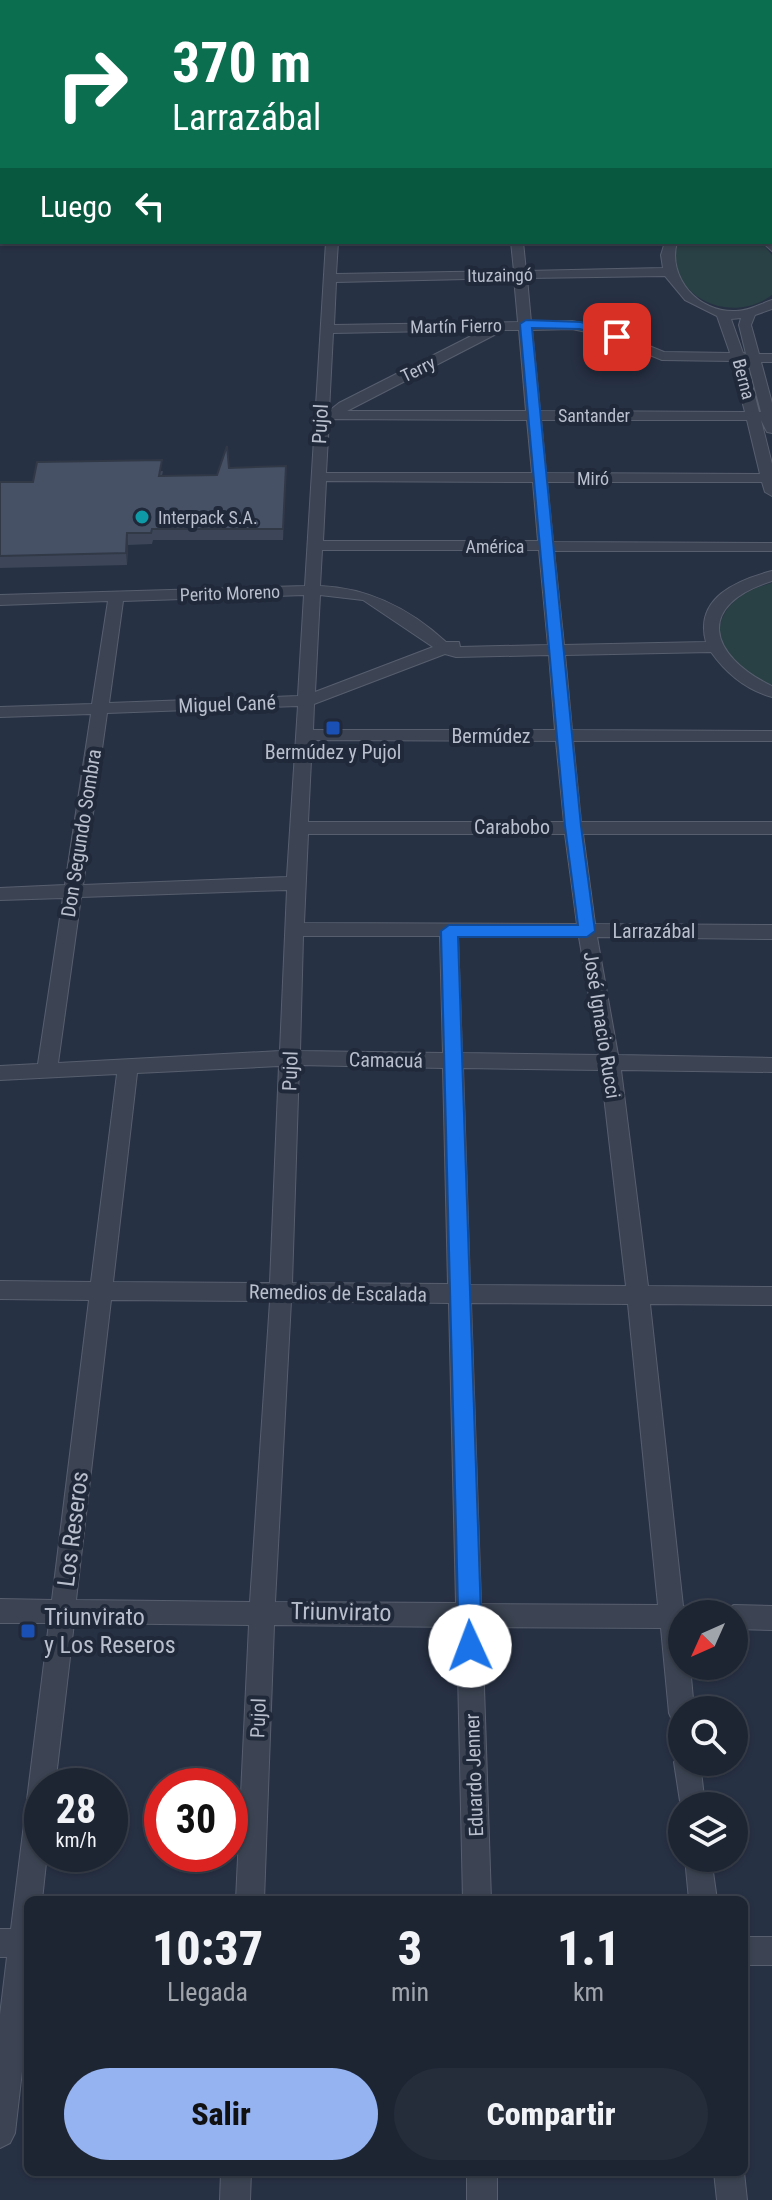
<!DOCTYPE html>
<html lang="es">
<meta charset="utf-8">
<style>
:root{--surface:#1d2533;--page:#252d3b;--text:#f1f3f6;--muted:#a0a5ac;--line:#3b424e;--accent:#95b2f1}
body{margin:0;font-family:"Roboto Condensed",sans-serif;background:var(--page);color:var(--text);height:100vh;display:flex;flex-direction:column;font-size:30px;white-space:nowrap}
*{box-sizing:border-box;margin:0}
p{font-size:26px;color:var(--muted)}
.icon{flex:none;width:44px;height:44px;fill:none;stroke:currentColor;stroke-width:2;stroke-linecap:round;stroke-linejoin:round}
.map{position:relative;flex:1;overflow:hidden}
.panel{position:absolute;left:24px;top:1896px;width:724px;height:280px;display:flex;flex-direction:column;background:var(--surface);border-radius:12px;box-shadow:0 2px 6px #0004,0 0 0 2px var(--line)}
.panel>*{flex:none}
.top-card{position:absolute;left:0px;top:0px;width:772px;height:244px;box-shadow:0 2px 6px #0004,0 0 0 2px var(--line);background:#0b6e4f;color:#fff;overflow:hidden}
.needle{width:52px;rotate:225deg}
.tools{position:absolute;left:668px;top:1600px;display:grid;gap:16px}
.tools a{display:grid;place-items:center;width:80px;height:80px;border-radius:50%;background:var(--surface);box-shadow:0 2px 6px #0004,0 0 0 2px var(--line);font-size:40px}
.speed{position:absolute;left:24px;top:1768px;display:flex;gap:16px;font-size:40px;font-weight:700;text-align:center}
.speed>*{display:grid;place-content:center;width:104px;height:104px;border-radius:50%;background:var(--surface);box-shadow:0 2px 6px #0004,0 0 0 2px var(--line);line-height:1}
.speed small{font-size:20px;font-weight:400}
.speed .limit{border:12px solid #d22;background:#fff;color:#111}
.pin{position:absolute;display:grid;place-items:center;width:68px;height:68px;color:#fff;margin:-34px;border-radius:16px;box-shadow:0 4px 12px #0006}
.me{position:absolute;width:88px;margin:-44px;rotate:358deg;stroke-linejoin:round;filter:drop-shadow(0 0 6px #0008)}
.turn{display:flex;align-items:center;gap:28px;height:168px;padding:0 40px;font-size:36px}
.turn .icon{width:104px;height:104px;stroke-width:2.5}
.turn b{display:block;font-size:56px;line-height:68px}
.then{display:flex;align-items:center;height:76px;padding:0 40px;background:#0003;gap:16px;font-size:30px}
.eta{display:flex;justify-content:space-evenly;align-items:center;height:136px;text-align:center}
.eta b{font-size:48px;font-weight:800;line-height:56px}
.action{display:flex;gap:16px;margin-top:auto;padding:16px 40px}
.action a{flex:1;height:92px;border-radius:48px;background:var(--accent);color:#111;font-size:32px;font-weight:800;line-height:92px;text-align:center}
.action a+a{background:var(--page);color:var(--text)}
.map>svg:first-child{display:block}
</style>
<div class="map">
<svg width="772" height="2200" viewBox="0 0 772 2200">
<rect width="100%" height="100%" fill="#273144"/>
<path fill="#294045" d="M677 242H761L772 255V295C731 326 665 297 677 242Z
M772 583V685C706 663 699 602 772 583Z"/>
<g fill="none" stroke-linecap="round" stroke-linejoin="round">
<defs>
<path id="minor" d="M4 0H14V2H4Z
M273 0H283V2H273Z
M408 0H418V2H408Z
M542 0H552V2H542Z
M708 0H718V2H708Z
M0 28H2L0 41Z
M0 98H2V104H0Z
M770 113H772V119H770Z
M0 131H2V137H0Z
M770 155H772V161H770Z
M770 239H772V251L762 242H770Z
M326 242H338L336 274 514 271 511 242H523L526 271 663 268 661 255 665 242H677C667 277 698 313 736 311 749 311 760 304 772 300V309L755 315 751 325 759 354H772V362H761L772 403V433L767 432 761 420 772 464V496L765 492 762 482H547L553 542 772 543V551H554L564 645 706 642C694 598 737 580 772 571V581C695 605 708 655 772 686V697C746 690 726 673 711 652L565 655 572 730 772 731V741H573L581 822H772V834H583L595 924 772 925V939L597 937 618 1055 772 1058V1072L621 1070 648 1286 772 1287V1305L650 1304 683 1606 691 1609 693 1614H682V1666H690L694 1710H682V1726L673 1722 669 1713 661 1628 482 1627 491 1900H463L457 1627 274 1625 264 1900H236L249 1625 74 1623 55 1786H42V1854H47L42 1900H28V2018L15 2133 10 2143 0 2148V2015L7 1957H0V1929H11L49 1623H0V1599L52 1600 89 1300 0 1299V1281L91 1282 117 1074 0 1080V1066L38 1064 63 898 0 900V888L65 885 91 714 0 717V707L92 704 108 601 0 605V595L305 586ZM665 276 685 300 717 316 730 353 664 352 605 328 572 321 531 322 527 278ZM514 278 518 322 334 325 336 282ZM741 318 739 325 746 354 743 353 731 319ZM572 329 601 335 662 360 732 361 745 412 540 411 532 330ZM483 330 339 403 329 411 333 333ZM504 330H519L526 411H347ZM746 361 748 362 761 412H759ZM329 419 527 420 532 473H326ZM541 420H747L760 474 546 473ZM326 481 533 482 538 541H323ZM322 550H539L548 645 460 647 459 642H446C410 609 370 588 320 586ZM304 595 298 696 109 703 123 601ZM320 595 363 600 433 647 315 692ZM445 654 456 657 549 655 555 730H313L314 704ZM298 706 287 877 83 885 107 713ZM312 740 556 741 564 822H308ZM308 834H565L577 924 304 923ZM287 890 280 1051 58 1063 81 897ZM303 936H440L443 1053 300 1051ZM458 937H579L599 1055 462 1053ZM299 1065 443 1068 448 1284 292 1283ZM279 1066 270 1283 113 1282 137 1073ZM463 1068 601 1070 626 1286 470 1285ZM111 1300 270 1301 250 1602 76 1600ZM291 1301 449 1303 456 1603 275 1602ZM471 1303 628 1304 658 1605 481 1604Z
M734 1605 772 1606V1630L734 1629V1614H723L725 1609Z
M682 1751V1762H700L705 1806H682V1814L674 1762Z
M685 1858H711L717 1900H689Z
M744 1937H772V1965H744Z
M221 2172H251L250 2200H220Z
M467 2172H497V2200H467Z
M714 2172H744L747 2200H717Z"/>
<path id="major" d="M772 13V21L770 22V14Z
M0 59H2V67H0Z"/>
</defs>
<use href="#minor" stroke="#575f6e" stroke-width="2"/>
<use href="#major" stroke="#454d5d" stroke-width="2"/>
<use href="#minor" fill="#3c4453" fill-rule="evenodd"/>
<use href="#major" fill="#5a6373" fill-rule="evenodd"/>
</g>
<path fill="#3c4658" d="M286 466 283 540H153L152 544 128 545 127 565 0 568V482H33L163 471 162 476 217 475 229 468Z"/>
<path fill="#313947" d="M286 466V477L283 540V529Z
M127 533 128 545 127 565 126 553Z"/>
<path fill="#465166" stroke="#313947" stroke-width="2" d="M770 199H772V215H770Z
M227 446 229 468 286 466 283 529H152L151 533H127L126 553 0 556V482H33L37 462 162 460 159 476 217 475Z"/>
<path fill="#1a73e8" stroke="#114b97" stroke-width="2" d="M526 320 581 322 623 337 617 340 580 329 532 328 581 826 595 931 587 937H458L482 1646 478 1653 470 1656 462 1653 459 1646 441 931 449 925H578L565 826 520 324Z"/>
<circle fill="#0f9aa8" stroke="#202939" stroke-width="3" cx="142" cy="517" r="8"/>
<g fill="#1a4fb4" stroke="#202939" stroke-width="3">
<rect x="325" y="720" width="16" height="16" rx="4"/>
<rect x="20" y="1623" width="16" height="16" rx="4"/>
</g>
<g text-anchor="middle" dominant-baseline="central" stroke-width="8" stroke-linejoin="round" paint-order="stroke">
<g font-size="18" fill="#b9bfcd" stroke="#202939">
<text transform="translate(500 275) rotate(-1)">Ituzaingó</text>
<text transform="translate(456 326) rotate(-1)">Martín Fierro</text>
<text transform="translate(418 369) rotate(-26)">Terry</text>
<text transform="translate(744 379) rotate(75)">Berna</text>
<text x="594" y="415">Santander</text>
<text x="593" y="478">Miró</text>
<text x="495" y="546">América</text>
<text transform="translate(230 593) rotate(-2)">Perito Moreno</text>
</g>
<g font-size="18" fill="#b9bfcd" stroke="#202939" text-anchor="start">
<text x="158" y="517">Interpack S.A.</text>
</g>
<g font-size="20" fill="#b9bfcd" stroke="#202939">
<text transform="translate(320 424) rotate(-87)">Pujol</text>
<text transform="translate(227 704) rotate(-2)">Miguel Cané</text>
<text x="491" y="736">Bermúdez</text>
<text x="512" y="827">Carabobo</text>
<text transform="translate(81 833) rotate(-81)">Don Segundo Sombra</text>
<text x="654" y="931">Larrazábal</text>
<text transform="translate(602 1025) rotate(81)">José Ignacio Rucci</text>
<text transform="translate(386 1060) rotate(1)">Camacuá</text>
<text transform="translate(290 1071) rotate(-88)">Pujol</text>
<text transform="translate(338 1293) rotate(1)">Remedios de Escalada</text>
<text transform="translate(258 1718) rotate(-88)">Pujol</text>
<text transform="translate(474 1775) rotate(-92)">Eduardo Jenner</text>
</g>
<g font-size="20" fill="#b9bfcd" stroke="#202939">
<text x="333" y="752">Bermúdez y Pujol</text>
</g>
<g font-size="24" fill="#b9bfcd" stroke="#202939">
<text transform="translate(73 1529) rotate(-83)">Los Reseros</text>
<text transform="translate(341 1612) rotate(1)">Triunvirato</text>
</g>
<g font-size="24" fill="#b9bfcd" stroke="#202939" text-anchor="start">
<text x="44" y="1617">Triunvirato<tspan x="44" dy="28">y Los Reseros</tspan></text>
</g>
</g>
</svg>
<div class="tools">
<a><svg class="needle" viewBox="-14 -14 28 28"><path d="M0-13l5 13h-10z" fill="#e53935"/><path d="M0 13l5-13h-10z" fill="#a0a5ac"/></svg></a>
<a><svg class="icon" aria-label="search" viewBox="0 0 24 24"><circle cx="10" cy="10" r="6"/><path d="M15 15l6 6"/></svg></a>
<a><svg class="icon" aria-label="layers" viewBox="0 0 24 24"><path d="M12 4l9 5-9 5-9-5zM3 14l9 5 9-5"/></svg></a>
</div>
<div class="speed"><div>28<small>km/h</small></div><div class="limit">30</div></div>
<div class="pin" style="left:617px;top:337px;background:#d93025"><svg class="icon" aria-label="arrive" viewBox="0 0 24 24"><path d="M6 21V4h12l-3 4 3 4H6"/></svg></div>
<svg class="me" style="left:470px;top:1646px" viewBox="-20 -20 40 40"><circle r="19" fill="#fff"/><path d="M0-13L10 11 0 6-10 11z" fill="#1a73e8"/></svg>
<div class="top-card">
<div class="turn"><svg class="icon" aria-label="right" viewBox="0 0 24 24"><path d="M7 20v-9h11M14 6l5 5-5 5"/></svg><div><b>370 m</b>Larrazábal</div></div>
<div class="then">Luego<svg class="icon" aria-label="left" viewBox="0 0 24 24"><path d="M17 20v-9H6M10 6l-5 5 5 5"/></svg></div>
</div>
<section class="panel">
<div class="eta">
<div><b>10:37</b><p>Llegada</p></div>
<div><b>3</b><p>min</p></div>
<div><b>1.1</b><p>km</p></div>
</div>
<div class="action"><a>Salir</a><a>Compartir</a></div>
</section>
</div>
